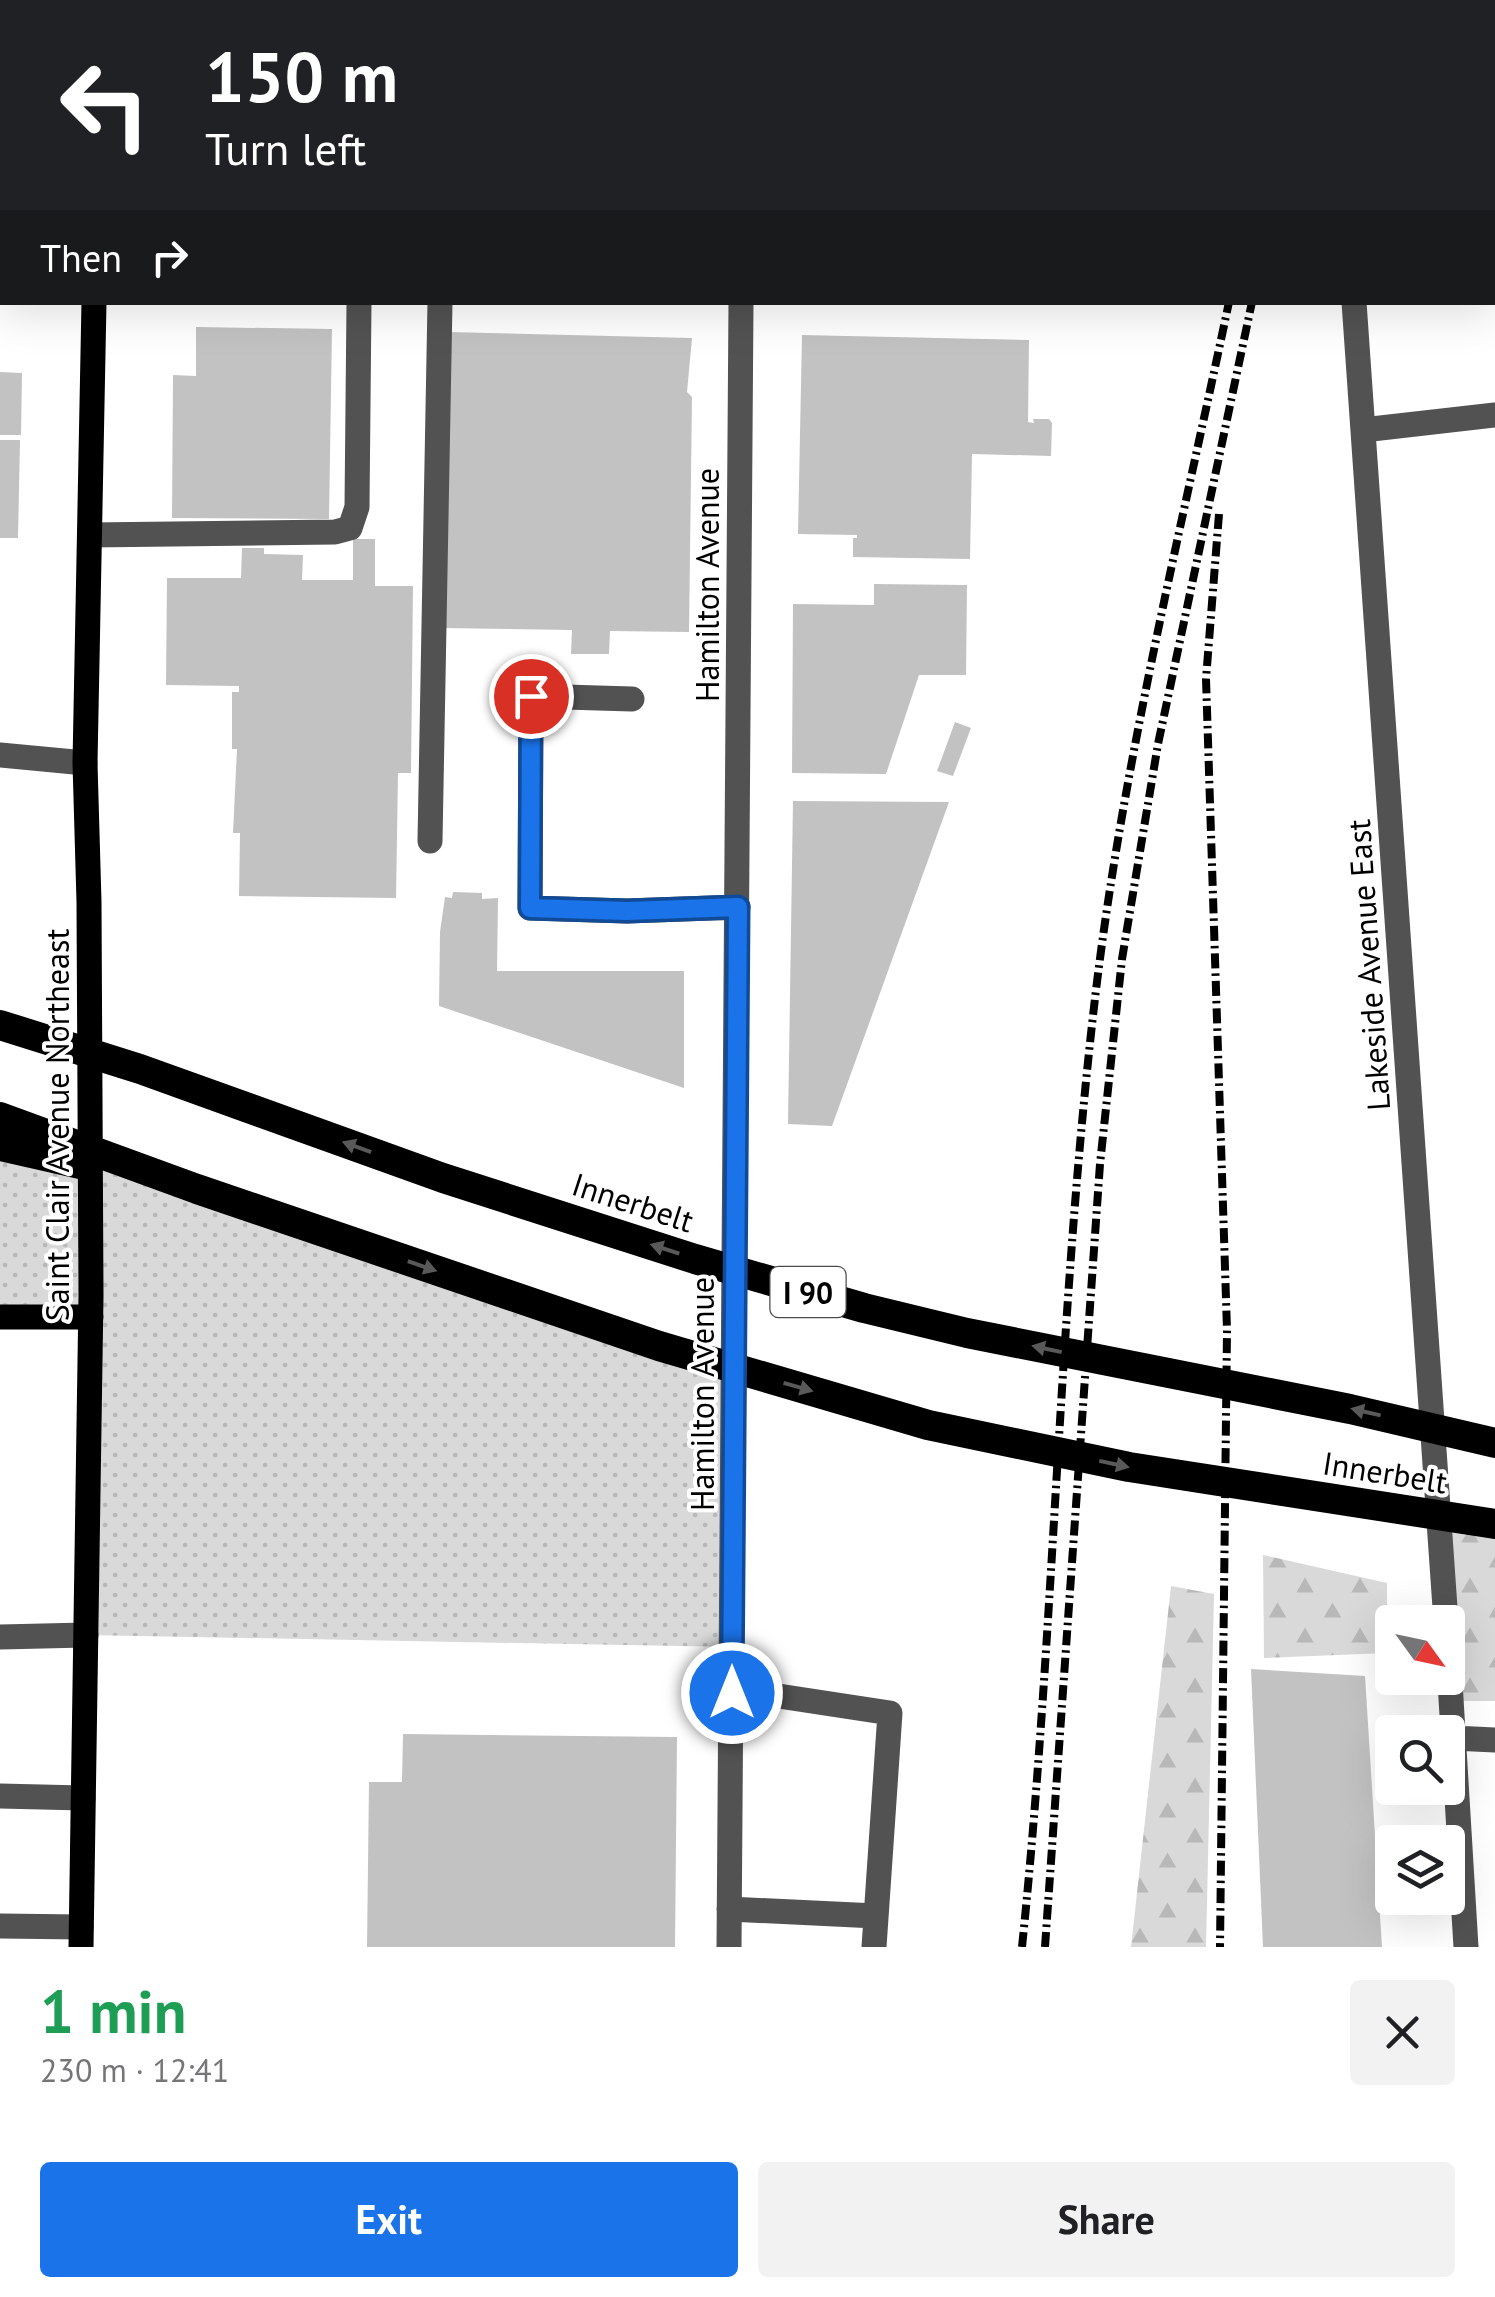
<!DOCTYPE html>
<meta charset="utf-8">
<style>
:root{--surface:#fff;--page:#f2f2f2;--text:#202124;--muted:#757577;--accent:#1a73e8}
body{margin:0;font-family:"PT Sans",sans-serif;background:var(--page);color:var(--text);height:100vh;display:flex;flex-direction:column;font-size:38px;white-space:nowrap}
*{box-sizing:border-box;margin:0}
p{font-size:32px;color:var(--muted)}
.icon{flex:none;width:55px;height:55px;fill:none;stroke:currentColor;stroke-width:2;stroke-linecap:round;stroke-linejoin:round}
.map{position:relative;height:1947px;overflow:hidden}
.sheet{display:flex;flex-direction:column;background:var(--surface);flex:1}
.sheet>*{flex:none}
.top-card{position:absolute;left:0px;top:0px;width:1495px;height:305px;box-shadow:0 10px 40px #0002;background:#202124;color:#fff;overflow:hidden}
.needle{width:65px;rotate:123deg}
.controls{position:absolute;left:1375px;top:1605px;display:grid;gap:20px}
.controls a{display:grid;place-items:center;width:90px;height:90px;border-radius:10px;background:var(--surface);box-shadow:0 10px 40px #0002;font-size:50px}
.pin{position:absolute;display:grid;place-items:center;width:85px;height:85px;color:#fff;margin:-42px;border:5px solid #fff;border-radius:50%;box-shadow:0 2px 10px #0007}
.me{position:absolute;width:110px;margin:-55px;rotate:0deg;stroke-linejoin:round;filter:drop-shadow(0 0 8px #0008)}
.turn{display:flex;align-items:center;gap:35px;height:210px;padding:0 40px;font-size:45px}
.turn .icon{width:130px;height:130px;stroke-width:2.5}
.turn b{display:block;font-size:70px;line-height:85px}
.then{display:flex;align-items:center;height:95px;padding:0 40px;background:#0003;gap:20px;font-size:38px}
.round{display:grid;place-items:center;flex:none;width:105px;height:105px;border-radius:10px;background:var(--page)}
.head{display:flex;align-items:center;justify-content:space-between;height:170px;padding:0 40px}
h1{font-size:60px;font-weight:800;line-height:75px;color:#1e9e55}
.primary-button{display:flex;gap:20px;margin-top:auto;padding:20px 40px}
.primary-button a{flex:1;height:115px;border-radius:10px;background:var(--accent);color:#fff;font-size:40px;font-weight:800;line-height:115px;text-align:center}
.primary-button a+a{background:var(--page);color:var(--text)}
.map>svg:first-child{display:block}
</style>
<div class="map">
<svg width="1495" height="1947" viewBox="0 0 1495 1947">
<defs>
<pattern id="grass-dots" width="8" height="8" patternUnits="userSpaceOnUse" patternTransform="scale(2.5)"><rect width="8" height="8" fill="#d9d9d9"/><path d="M2 2h.1M6 6h.1" fill="none" stroke="#b8b8b8" stroke-width="1.8" stroke-linecap="round"/></pattern>
<pattern id="forest-firs" width="22" height="20" patternUnits="userSpaceOnUse" patternTransform="scale(2.5)"><rect width="22" height="20" fill="#d9d9d9"/><path d="M5 1l3.5 6h-7zM16 11l3.5 6h-7z" fill="#b8b8b8"/></pattern>
</defs>
<rect width="100%" height="100%" fill="#fff"/>
<path fill="url(#grass-dots)" d="M0 1146 197 1189 735 1367 732 1647 86 1635 91 1317H0Z"/>
<path fill="url(#forest-firs)" d="M1439 1526 1495 1529V1701H1451Z
M1263 1555 1387 1583V1653L1264 1658Z
M1171 1586 1214 1594 1206 1947H1131Z"/>
<path fill="#c2c2c2" d="M196 327 332 329 329 519 172 518 173 375 196 376Z
M448 332 692 338 687 392 692 397 689 632 610 631 609 654H571L572 630 442 628Z
M802 335 1029 340 1028 422 1034 423 1033 419H1049L1052 423 1051 456 972 454 970 559 853 557V538H857V535L798 534Z
M0 372 22 373 21 435H0Z
M0 440H20L18 538H0Z
M353 539H375V586H413L411 773H398L396 898 239 896 240 833H233L237 749H232V692H239V686L166 685 167 578H241L242 548H264V554L303 555 302 580H353Z
M874 584 967 585 966 675H919L886 774 792 773 793 604 874 605Z
M955 722 971 728 953 776 937 771Z
M793 801 949 802 832 1126 788 1124Z
M453 892 482 893V899L498 898 497 971H684V1088L439 1006 440 932 445 897 452 898Z
M1251 1669 1365 1676 1382 1947H1263Z
M403 1734 677 1737 675 1947H367L369 1782H402Z"/>
<g fill="none" stroke-linecap="round" stroke-linejoin="round">
<path stroke="#525252" stroke-width="25" d="M396 2V0
M615 2V0
M859 2V0
M1128 2V0
M0 239 2 240
M1492 274H1495
M1354 302 1446 1622
M1363 430 1495 415
M90 535 335 532 350 528 357 507 359 302
M632 699 531 696 530 908 627 911 738 907
M0 755 85 763
M430 841 440 302
M0 1637 86 1635
M1448 1649 1466 1947
M732 1693 772 1695 890 1713 874 1947
M1453 1738 1495 1740
M0 1796 83 1798
M729 1909 876 1916
M0 1926 81 1927
M729 1947 741 302"/>
<path stroke="#000" stroke-width="25" d="M98 2V0
M0 1317H91
M81 1947 91 1296 89 902 85 763 94 302"/>
<path stroke="#000" stroke-width="30" d="M0 1025 140 1069 443 1178 695 1259 864 1308 967 1333 1350 1409 1495 1443
M0 1117 197 1189 659 1346 928 1425 1129 1467 1495 1524
M0 1146 85 1165"/>
<path stroke="#000" stroke-width="8" stroke-dasharray="15 5 2.5 5" stroke-linecap="butt" d="M1293 2V0
M1317 2V0
M1219 514 1206 679 1227 1330 1220 1947
M1022 1947C1055 1629 1058 1308 1096 990 1124 759 1181 530 1229 302
M1045 1947 1100 1164 1122 959 1158 744 1252 302"/>
</g>
<defs><path id="oneway-solid" d="M-6-.8H1V-3.2L6.5 0L1 3.2V.8H-6Z" transform="scale(2.5)"/></defs>
<g fill="#595959">
<use href="#oneway-solid" transform="translate(357 1147) rotate(-160)"/>
<use href="#oneway-solid" transform="translate(665 1249) rotate(-162)"/>
<use href="#oneway-solid" transform="translate(422 1266) rotate(19)"/>
<use href="#oneway-solid" transform="translate(1047 1349) rotate(-168)"/>
<use href="#oneway-solid" transform="translate(798 1387) rotate(16)"/>
<use href="#oneway-solid" transform="translate(1366 1412) rotate(-167)"/>
<use href="#oneway-solid" transform="translate(1114 1464) rotate(12)"/>
</g>
<g fill="none" stroke-linecap="round" stroke-linejoin="round">
<defs>
<path id="route" d="M531 696 530 908 627 911 738 907 732 1693"/>
</defs>
<use href="#route" stroke="#114b97" stroke-width="25"/>
<use href="#route" stroke="#1a73e8" stroke-width="18"/>
</g>
<g text-anchor="middle" dominant-baseline="central" stroke-width="8" stroke-linejoin="round" paint-order="stroke">
<rect fill="#fff" stroke="#4c4c4c" stroke-width="2.5" x="770.5" y="1267" width="75" height="50" rx="8"/>
<g font-size="30" font-weight="bold" fill="#000">
<text x="808" y="1292">I 90</text>
</g>
<g font-size="32" fill="#000" stroke="#fff">
<text transform="translate(707 585) rotate(-90)">Hamilton Avenue</text>
<text transform="translate(1368 965) rotate(-94)">Lakeside Avenue East</text>
<text transform="translate(57 1125) rotate(-90)">Saint Clair Avenue Northeast</text>
<text transform="translate(633 1202) rotate(18)">Innerbelt</text>
<text transform="translate(702 1394) rotate(-90)">Hamilton Avenue</text>
<text transform="translate(1385 1472) rotate(9)">Innerbelt</text>
</g>
</g>
</svg>
<div class="controls">
<a><svg class="needle" viewBox="-14 -14 28 28"><path d="M0-13l5 13h-10z" fill="#e53935"/><path d="M0 13l5-13h-10z" fill="#757577"/></svg></a>
<a><svg class="icon" aria-label="search" viewBox="0 0 24 24"><circle cx="10" cy="10" r="6"/><path d="M15 15l6 6"/></svg></a>
<a><svg class="icon" aria-label="layers" viewBox="0 0 24 24"><path d="M12 4l9 5-9 5-9-5zM3 14l9 5 9-5"/></svg></a>
</div>
<div class="pin" style="left:531px;top:696px;background:#d93025"><svg class="icon" aria-label="arrive" viewBox="0 0 24 24"><path d="M6 21V4h12l-3 4 3 4H6"/></svg></div>
<svg class="me" style="left:732px;top:1693px" viewBox="-20 -20 40 40"><circle r="17" fill="#1a73e8" stroke="#fff" stroke-width="3"/><path d="M0-11L8 9 0 5-8 9z" fill="#fff"/></svg>
<div class="top-card">
<div class="turn"><svg class="icon" aria-label="left" viewBox="0 0 24 24"><path d="M17 20v-9H6M10 6l-5 5 5 5"/></svg><div><b>150 m</b>Turn left</div></div>
<div class="then">Then<svg class="icon" aria-label="right" viewBox="0 0 24 24"><path d="M7 20v-9h11M14 6l5 5-5 5"/></svg></div>
</div>
</div>
<section class="sheet">
<div class="head"><div><h1>1 min</h1><p>230 m · 12:41</p></div><a class="round"><svg class="icon" aria-label="close" viewBox="0 0 24 24"><path d="M6 6l12 12M18 6L6 18"/></svg></a></div>
<div class="primary-button"><a>Exit</a><a>Share</a></div>
</section>
